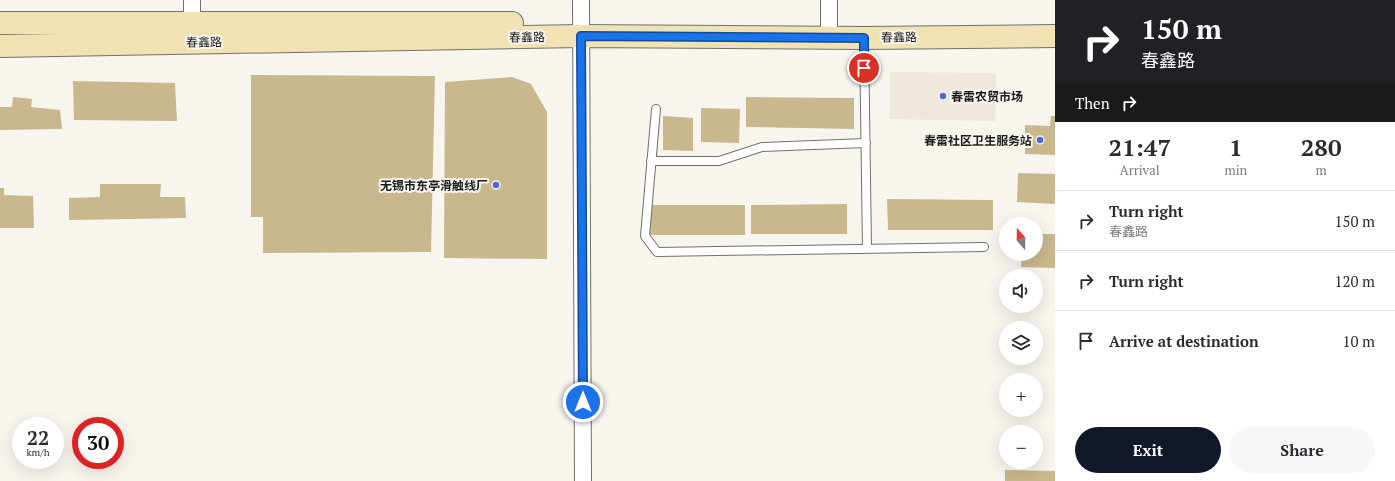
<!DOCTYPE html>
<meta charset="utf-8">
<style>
:root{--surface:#fff;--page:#f7f7f7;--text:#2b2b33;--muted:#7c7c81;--line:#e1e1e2;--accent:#111827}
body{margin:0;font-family:"PT Serif","Noto Sans SC",serif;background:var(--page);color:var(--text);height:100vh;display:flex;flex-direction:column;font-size:15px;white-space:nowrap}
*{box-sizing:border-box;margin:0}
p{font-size:13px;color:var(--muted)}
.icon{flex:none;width:22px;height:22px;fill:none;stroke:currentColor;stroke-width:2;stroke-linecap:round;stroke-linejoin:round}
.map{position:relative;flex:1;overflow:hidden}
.sheet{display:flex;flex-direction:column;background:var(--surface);width:340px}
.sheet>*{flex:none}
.hud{background:#202124;color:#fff;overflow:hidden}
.needle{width:26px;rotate:340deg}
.tools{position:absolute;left:999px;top:217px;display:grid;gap:8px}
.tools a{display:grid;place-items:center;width:44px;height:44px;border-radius:50%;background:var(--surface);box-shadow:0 4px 16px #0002;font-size:20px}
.speed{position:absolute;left:12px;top:417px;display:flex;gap:8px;font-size:20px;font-weight:700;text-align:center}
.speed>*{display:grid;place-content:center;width:52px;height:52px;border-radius:50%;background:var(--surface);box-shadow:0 4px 16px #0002;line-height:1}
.speed small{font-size:10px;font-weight:400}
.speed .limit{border:6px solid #d22;background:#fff;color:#111}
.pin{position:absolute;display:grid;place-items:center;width:34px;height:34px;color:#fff;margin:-17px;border:2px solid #fff;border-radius:50%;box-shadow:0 1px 4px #0007}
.me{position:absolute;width:44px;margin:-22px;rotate:0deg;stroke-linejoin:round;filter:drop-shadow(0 0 3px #0008)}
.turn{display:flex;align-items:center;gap:14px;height:84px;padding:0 20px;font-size:18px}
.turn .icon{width:52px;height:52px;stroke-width:2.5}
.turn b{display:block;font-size:28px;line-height:34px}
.then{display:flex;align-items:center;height:38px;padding:0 20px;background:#0003;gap:8px;font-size:15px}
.eta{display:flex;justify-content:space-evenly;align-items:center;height:68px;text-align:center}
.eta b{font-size:24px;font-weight:800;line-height:28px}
.cta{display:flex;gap:8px;margin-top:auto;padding:8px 20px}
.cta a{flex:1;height:46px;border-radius:24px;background:var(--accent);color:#fff;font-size:16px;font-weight:800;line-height:46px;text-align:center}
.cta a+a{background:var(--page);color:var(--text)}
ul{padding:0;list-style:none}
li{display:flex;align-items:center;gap:12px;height:60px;padding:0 20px;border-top:1px solid var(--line)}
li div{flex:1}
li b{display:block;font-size:15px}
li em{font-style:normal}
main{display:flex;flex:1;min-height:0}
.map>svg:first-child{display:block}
</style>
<main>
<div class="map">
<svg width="1055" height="481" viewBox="0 0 1055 481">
<rect width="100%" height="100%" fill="#f8f5ef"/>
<path fill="#ede8db" d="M890 72 996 73 995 121 890 119Z"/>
<path fill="#c9b78d" d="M251 75 435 76 431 252 263 253V217H251Z
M512 77 531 84 547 112V259L444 258 445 82Z
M73 81 175 83 177 121 74 120Z
M13 97 32 99 31 107 60 110 62 129 0 130V107H12Z
M746 97 854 98V129L746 127Z
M701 108 740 109 739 143 701 142Z
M663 116 693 118V151L663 150Z
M1051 116H1055V155L1025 154V125L1050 126Z
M1018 173 1055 174V204L1017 202Z
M100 184H161L160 197H185L186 218 69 220V198L100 197Z
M0 188H4V195L33 196 34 228H0Z
M887 199 993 200V230H888Z
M847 204V234H751V205Z
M648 205H745V235H648Z
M1036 234H1055V268L1021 267 1022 254H1036Z
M1005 470 1055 471V481H1005Z"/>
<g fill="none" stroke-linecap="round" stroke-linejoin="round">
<defs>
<path id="lane" d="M864 38 867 249
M656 109 645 236 657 252 984 247
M651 161H719L762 147 866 143"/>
<path id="street" d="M581 0 583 481
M829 0V38
M192 23V0"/>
<path id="secondary" d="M0 23H512
M0 46 581 36 864 38 1055 36"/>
</defs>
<use href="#lane" stroke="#72706b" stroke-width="10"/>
<use href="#street" stroke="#72706b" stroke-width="18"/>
<use href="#secondary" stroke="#72706b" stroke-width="24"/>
<use href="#lane" stroke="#fff" stroke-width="8"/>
<use href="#street" stroke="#fff" stroke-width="16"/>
<use href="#secondary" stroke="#f0e2b3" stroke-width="22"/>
</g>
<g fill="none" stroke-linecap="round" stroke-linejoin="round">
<defs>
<path id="route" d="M583 402 581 36 864 38V68"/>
</defs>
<use href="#route" stroke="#114b97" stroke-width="10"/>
<use href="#route" stroke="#1a73e8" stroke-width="7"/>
</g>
<g fill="#4b69dd" stroke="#f8f5ef" stroke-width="1.5">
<circle cx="943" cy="96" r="4"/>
<circle cx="1040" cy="140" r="4"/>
<circle cx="496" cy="185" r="4"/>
</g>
<g text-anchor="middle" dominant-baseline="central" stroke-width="4" stroke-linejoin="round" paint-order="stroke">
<g font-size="12" fill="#1c1b19" stroke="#f8f5ef">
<text transform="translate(527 37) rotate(-1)">春鑫路</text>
<text transform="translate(899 37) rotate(-1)">春鑫路</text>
<text transform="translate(204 42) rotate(-1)">春鑫路</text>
</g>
<g font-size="12" font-weight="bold" fill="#1c1b19" stroke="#f8f5ef" text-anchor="end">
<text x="951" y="96" text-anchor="start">春雷农贸市场</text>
<text x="1032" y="140">春雷社区卫生服务站</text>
<text x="488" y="185">无锡市东亭滑触线厂</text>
</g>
</g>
</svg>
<div class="tools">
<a><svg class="needle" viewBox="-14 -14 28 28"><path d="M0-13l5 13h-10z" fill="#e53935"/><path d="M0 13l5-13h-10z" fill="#7c7c81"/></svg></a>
<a><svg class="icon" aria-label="sound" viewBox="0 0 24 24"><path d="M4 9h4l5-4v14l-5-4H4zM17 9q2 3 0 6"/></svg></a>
<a><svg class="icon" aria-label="layers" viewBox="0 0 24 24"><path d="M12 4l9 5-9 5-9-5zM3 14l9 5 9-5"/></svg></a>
<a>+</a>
<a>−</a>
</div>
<div class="speed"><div>22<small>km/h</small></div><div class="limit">30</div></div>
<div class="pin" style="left:864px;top:68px;background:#d93025"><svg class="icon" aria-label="arrive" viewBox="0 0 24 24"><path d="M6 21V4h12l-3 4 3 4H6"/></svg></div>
<svg class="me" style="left:583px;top:402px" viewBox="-20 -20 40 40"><circle r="17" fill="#1a73e8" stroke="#fff" stroke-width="3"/><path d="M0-11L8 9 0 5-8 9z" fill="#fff"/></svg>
</div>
<section class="sheet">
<div class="hud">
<div class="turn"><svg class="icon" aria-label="right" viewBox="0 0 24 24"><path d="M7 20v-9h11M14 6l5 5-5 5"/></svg><div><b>150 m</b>春鑫路</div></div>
<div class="then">Then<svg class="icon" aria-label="right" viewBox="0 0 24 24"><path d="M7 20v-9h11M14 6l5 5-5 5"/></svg></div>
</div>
<div class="eta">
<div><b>21:47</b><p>Arrival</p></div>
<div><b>1</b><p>min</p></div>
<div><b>280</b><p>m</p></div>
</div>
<ul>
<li><svg class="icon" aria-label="right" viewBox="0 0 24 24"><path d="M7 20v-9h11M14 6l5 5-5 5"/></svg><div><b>Turn right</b><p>春鑫路</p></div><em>150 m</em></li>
<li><svg class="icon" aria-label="right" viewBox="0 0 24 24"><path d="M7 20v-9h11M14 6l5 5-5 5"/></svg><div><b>Turn right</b></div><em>120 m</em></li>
<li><svg class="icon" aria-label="arrive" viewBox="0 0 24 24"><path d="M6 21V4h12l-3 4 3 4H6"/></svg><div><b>Arrive at destination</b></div><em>10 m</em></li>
</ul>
<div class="cta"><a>Exit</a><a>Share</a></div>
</section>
</main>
